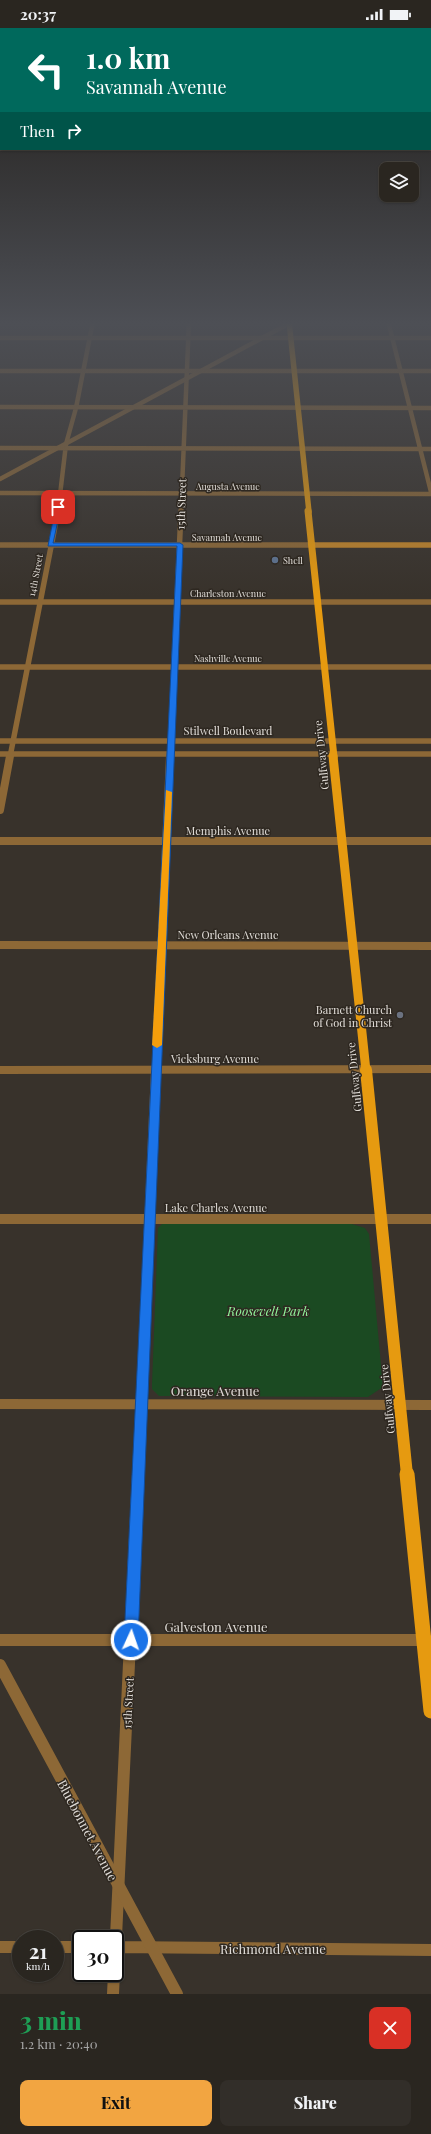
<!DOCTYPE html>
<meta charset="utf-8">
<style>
:root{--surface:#2a2620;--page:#322e29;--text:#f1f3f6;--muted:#a5a5a5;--line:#46433e;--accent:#f2a541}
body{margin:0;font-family:"Playfair Display",serif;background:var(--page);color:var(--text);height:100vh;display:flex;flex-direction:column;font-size:15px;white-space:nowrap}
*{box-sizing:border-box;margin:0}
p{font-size:13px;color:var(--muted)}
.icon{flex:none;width:22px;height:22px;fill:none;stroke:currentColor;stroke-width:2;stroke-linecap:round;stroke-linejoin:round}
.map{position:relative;height:1966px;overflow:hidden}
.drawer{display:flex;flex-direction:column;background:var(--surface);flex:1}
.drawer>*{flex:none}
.guide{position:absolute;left:0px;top:0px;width:431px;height:122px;box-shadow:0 1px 3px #0004,0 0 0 1px var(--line);background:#00695c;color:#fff;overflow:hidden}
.buttons{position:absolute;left:379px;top:134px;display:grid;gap:8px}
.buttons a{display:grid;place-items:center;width:40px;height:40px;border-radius:8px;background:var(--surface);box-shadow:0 1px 3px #0004,0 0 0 1px var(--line);font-size:20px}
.speed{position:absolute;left:12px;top:1902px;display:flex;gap:8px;font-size:20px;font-weight:700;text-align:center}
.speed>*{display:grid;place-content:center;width:52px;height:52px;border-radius:50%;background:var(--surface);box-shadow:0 1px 3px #0004,0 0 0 1px var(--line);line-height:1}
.speed small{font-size:10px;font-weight:400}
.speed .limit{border:2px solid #111;border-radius:6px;background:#fff;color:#111}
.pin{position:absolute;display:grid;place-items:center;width:34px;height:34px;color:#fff;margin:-17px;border-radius:8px;box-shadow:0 2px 6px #0006}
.me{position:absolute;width:44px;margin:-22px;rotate:3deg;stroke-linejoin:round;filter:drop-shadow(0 0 3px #0008)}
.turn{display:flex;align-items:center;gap:14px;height:84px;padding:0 20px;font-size:18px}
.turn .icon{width:52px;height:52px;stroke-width:2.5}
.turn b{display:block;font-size:28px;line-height:34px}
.then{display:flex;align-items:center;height:38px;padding:0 20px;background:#0003;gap:8px;font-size:15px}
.round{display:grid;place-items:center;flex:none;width:42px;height:42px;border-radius:8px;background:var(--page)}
.head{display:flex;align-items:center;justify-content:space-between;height:68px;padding:0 20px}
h1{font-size:24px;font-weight:800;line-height:30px;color:#1e9e55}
.cta{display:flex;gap:8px;margin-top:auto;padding:8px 20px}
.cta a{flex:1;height:46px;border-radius:8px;background:var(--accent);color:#111;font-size:16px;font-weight:800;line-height:46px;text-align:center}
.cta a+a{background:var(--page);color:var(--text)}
.status{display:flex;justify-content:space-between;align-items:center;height:28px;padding:0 20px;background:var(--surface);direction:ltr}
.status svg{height:11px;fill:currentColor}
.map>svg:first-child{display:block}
</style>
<div class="status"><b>20:37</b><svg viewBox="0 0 49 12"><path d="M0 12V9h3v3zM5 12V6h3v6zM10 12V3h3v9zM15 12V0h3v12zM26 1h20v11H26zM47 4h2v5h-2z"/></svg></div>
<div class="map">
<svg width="431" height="1966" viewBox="0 0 431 1966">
<rect width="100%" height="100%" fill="#38322b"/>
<path fill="#1b4a22" d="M162 1196H352L365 1200 369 1206 383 1359 368 1369 159 1368 152 1361V1356L158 1200Z"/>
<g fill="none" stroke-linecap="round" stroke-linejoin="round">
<path stroke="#8d6836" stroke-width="4.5" d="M388 293 431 464
M0 310H431
M0 343H431
M0 379 431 380
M0 420 431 421
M0 465 431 466
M58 484 66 416 76 380 93 293
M181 484 189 293"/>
<path stroke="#8d6836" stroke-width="5.5" d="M0 574H431
M0 639H431
M10 729 58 483
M170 729 181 483"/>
<path stroke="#8d6836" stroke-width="8" d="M0 782 10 728
M0 813H431
M0 917 431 918
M0 1042 431 1041
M156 1043 170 728"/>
<path stroke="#8d6836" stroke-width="10" d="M0 1191H431
M0 1376 431 1377
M138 1447 156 1042"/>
<path stroke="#8d6836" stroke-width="12" d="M0 1612H427
M0 1919H21
M55 1919H81
M115 1919 431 1922
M115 1930 138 1446
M113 1966 114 1945"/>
<path stroke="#8d6836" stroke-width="4.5" d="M0 451 290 295"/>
<path stroke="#8d6836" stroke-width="5.5" d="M0 517H312
M0 713H431
M0 726H431"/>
<path stroke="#8d6836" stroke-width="12" d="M0 1637 177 1966"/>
<path stroke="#c0842a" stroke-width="5.5" d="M312 517H431"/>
<path stroke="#e69a10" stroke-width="5.5" d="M289 293 309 484"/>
<path stroke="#e69a10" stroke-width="7" d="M308 483 334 729"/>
<path stroke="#e69a10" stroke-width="9" d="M333 728 366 1043"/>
<path stroke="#e69a10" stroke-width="12" d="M366 1042 407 1447"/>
<path stroke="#e69a10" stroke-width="15" d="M407 1446 431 1683"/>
</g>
<linearGradient id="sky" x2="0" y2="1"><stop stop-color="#1f1c18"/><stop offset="0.52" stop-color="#4d4f55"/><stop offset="1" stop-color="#4d4f55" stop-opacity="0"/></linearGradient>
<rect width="431" height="568" fill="url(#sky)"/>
<path fill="#1a73e8" stroke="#114b97" d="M56 477 61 479 53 515H180L183 517 138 1612 136 1616 131 1618 126 1616 124 1612 177 518H48Z"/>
<path fill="#f59e0b" d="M166 762 172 764 162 1017 157 1020 152 1017Z"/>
<circle fill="#5c6f8a" stroke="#2e2821" stroke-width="1.5" cx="275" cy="532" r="4"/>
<circle fill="#6b7280" stroke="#2e2821" stroke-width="1.5" cx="400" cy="987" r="4"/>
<g text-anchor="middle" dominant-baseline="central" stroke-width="3" stroke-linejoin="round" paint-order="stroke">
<g font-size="9" fill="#e0dcd7" stroke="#2e2821">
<text x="228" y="458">Augusta Avenue</text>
<text x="227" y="509">Savannah Avenue</text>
<text transform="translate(35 547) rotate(-79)">14th Street</text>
<text x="228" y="565">Charleston Avenue</text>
<text x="228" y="630">Nashville Avenue</text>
</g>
<g font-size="9" fill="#e0dcd7" stroke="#2e2821" text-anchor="start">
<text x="283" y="532">Shell</text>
</g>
<g font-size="11" fill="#e0dcd7" stroke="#2e2821">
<text transform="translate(181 476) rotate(-88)">15th Street</text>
<text x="228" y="702">Stilwell Boulevard</text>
<text transform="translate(321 727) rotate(-96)">Gulfway Drive</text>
<text x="228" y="802">Memphis Avenue</text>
<text x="228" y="906">New Orleans Avenue</text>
<text x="215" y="1030">Vicksburg Avenue</text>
<text transform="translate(354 1049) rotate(-96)">Gulfway Drive</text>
<text x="216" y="1179">Lake Charles Avenue</text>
<text transform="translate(387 1371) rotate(-96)">Gulfway Drive</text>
<text transform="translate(128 1675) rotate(-87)">15th Street</text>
</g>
<g font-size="11" fill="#e0dcd7" stroke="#2e2821" text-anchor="end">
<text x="392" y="981">Barnett Church<tspan x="392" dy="13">of God in Christ</tspan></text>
</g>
<g font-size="13" font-style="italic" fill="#92f59c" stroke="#2e2821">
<text x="268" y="1282">Roosevelt Park</text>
</g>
<g font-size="13" fill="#e0dcd7" stroke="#2e2821">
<text x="215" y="1362">Orange Avenue</text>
<text x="216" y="1598">Galveston Avenue</text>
<text transform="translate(88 1802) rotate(62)">Bluebonnet Avenue</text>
<text x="273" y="1920">Richmond Avenue</text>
</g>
</g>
</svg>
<div class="buttons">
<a><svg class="icon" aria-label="layers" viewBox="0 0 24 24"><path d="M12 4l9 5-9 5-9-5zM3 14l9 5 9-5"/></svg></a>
</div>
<div class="speed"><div>21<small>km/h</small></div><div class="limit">30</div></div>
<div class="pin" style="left:58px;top:479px;background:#d93025"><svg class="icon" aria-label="arrive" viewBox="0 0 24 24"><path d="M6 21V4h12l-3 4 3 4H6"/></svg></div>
<svg class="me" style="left:131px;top:1612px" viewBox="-20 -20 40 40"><circle r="17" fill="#1a73e8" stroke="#fff" stroke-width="3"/><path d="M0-11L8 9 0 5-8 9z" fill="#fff"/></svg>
<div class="guide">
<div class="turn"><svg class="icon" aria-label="left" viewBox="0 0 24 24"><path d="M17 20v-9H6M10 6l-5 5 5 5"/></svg><div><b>1.0 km</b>Savannah Avenue</div></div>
<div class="then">Then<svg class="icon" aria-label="right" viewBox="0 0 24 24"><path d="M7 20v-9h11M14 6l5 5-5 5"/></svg></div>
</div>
</div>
<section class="drawer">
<div class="head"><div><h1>3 min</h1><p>1.2 km · 20:40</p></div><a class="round" style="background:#d93025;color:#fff"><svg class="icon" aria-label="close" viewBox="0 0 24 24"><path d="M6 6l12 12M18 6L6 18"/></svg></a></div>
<div class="cta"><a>Exit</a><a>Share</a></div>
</section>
